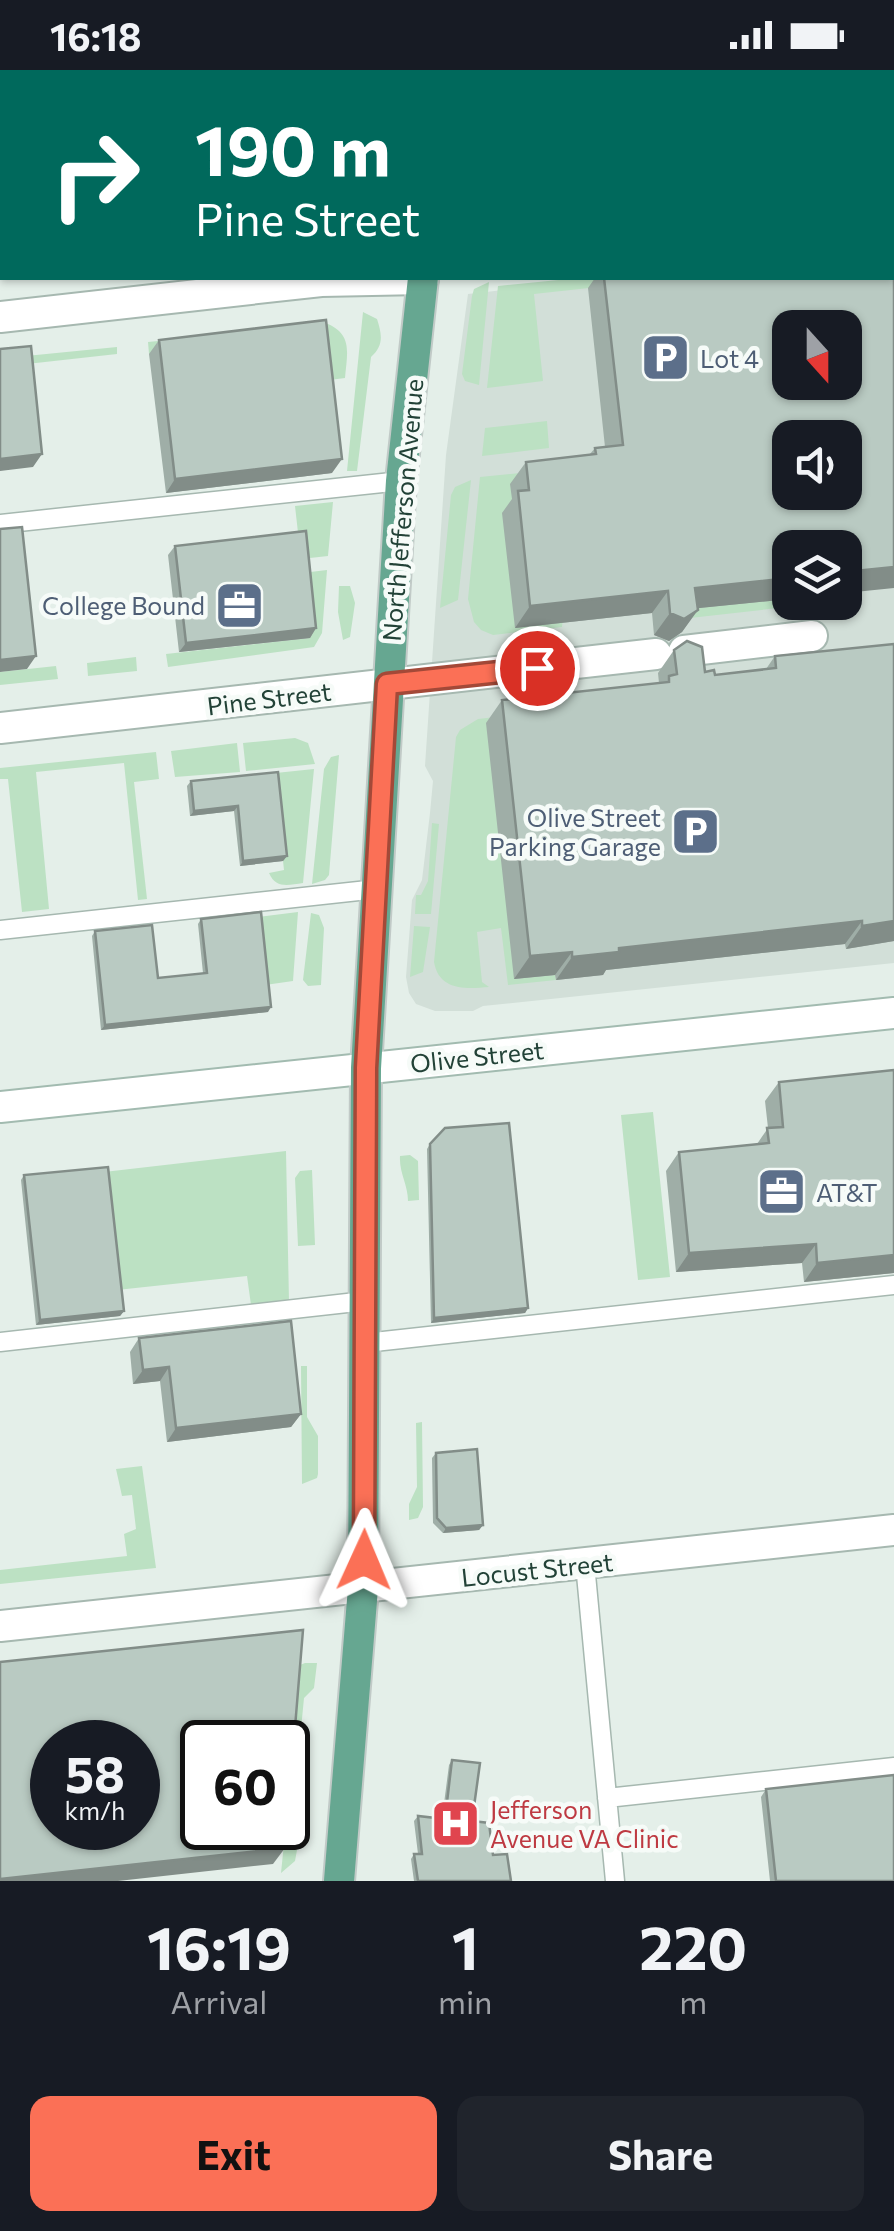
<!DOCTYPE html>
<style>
:root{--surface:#171b24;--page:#20242c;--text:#f1f3f6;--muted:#9ea1a6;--accent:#fb7056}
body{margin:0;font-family:Commissioner,sans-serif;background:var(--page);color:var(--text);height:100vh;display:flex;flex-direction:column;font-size:38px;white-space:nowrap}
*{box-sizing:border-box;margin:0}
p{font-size:32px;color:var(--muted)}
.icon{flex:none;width:55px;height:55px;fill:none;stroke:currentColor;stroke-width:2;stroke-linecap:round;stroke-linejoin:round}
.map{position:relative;height:1811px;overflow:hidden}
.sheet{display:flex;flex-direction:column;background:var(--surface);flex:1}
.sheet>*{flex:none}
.hud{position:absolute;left:0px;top:0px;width:895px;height:210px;box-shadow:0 2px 8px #0004;background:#00695c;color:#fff;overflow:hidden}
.needle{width:65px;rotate:159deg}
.fabs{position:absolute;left:772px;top:240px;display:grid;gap:20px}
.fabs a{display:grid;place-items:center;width:90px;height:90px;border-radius:20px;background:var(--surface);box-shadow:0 2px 8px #0004;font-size:50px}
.speed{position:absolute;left:30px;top:1650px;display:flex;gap:20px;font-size:50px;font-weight:700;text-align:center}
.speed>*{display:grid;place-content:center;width:130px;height:130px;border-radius:50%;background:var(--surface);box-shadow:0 2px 8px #0004;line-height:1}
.speed small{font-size:25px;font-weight:400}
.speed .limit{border:5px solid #111;border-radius:15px;background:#fff;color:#111}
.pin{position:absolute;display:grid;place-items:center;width:85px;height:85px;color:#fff;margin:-42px;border:5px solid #fff;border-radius:50%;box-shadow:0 2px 10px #0007}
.me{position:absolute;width:110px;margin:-55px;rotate:1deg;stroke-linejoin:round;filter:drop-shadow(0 0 8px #0008)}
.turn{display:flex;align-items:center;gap:35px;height:210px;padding:0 30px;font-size:45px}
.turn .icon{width:130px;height:130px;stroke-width:2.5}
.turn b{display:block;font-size:70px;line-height:85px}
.eta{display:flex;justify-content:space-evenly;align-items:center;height:170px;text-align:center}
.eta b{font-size:60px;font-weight:700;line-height:70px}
.primary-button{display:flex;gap:20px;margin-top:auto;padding:20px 30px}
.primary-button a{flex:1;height:115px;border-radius:20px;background:var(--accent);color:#111;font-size:40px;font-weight:700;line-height:115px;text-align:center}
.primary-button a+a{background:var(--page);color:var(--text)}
.status{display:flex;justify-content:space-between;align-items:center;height:70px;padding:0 50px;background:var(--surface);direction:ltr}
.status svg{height:28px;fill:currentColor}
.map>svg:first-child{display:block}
</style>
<div class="status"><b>16:18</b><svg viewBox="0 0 49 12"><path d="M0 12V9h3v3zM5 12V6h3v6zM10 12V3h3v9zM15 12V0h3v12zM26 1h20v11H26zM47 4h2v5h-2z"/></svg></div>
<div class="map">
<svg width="894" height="1811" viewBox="0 0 894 1811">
<rect width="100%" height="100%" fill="#e4efe9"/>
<path fill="#d2dfd8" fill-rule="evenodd" d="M894 176V893L483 936 473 941H435L416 934 409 923 406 907 412 830 422 810 430 743 433 711 425 696 446 385 468 224 612 208H892ZM790 258H845V312H790ZM790 368H845V422H790ZM790 478H845V532H790Z"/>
<path fill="#bce1c3" d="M578 208H681L534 224 543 311 487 318 498 216Z
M489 212 479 315 465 311 462 304 472 226 474 219Z
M363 242 377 249C382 265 384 275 371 287L357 401H347Z
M328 254C353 265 347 284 345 308L322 311 316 264 149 284 148 272Z
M117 277V284L27 294 26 286Z
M547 351 549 378 482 386 485 358Z
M579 397 562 557 493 565 481 560 474 552 468 529 480 407Z
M471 410 458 530 440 538 451 425 455 417Z
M333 432 328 486 301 489 295 436Z
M327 500 322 563 314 577 168 597 166 584 309 568 302 503Z
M339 516H350L355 533 350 567 343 570 338 542Z
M790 528V532L823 533 681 549 680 540Z
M136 587 137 601 88 606 87 593Z
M56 596 58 609 0 615V602Z
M653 629 514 909 555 905 556 910 508 915 501 858 477 862 482 912 489 917C466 919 439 921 434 892L456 667 460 660 478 649Z
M295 668 308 673 315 694 246 701 243 673Z
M237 673 240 702 175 707 171 681Z
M156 682 159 709 134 712 147 829 138 830 124 693 36 702 49 839 22 842 8 709H0V698Z
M339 685 329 805 325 810 312 814 324 699 331 687Z
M314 699 303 813C288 815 276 819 269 803L284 800 274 708 247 706Z
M432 753 439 754 431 844H415L416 825H421L428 811Z
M298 842 293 911 265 915 258 847Z
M311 843 319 845 324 858 321 915 308 916 303 910Z
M414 856 430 857 423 902 410 907Z
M653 1042 670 1207 638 1210 621 1045Z
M286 1081 289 1232 251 1235 247 1206 117 1220 104 1102Z
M410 1085 418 1091 419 1130 408 1131C408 1114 399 1103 400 1086Z
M312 1100 315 1175 298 1176 295 1108 300 1101Z
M301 1296H307V1347L318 1366V1404L317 1408 302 1414Z
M422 1352 423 1437 418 1448 409 1450V1434L417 1417 416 1353Z
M142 1396 156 1498 0 1514V1500L127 1486 124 1464 136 1459 132 1425 122 1426 116 1399Z
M305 1593H317L314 1618 304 1628 298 1690H290L300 1595Z
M288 1734 299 1739 303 1747 295 1791 281 1803Z"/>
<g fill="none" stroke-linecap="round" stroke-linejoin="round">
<defs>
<path id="service" d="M0 454 401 411
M0 860 377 819
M0 1272 365 1231
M365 1273 894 1215
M585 1494 615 1811
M607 1728 894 1697"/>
<path id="minor" d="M0 247 321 211 423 209
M684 581 812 566
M0 658 656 584
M0 1556 894 1460"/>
<path id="secondary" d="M0 1037 894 943"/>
<path id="primary" d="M442 2V0
M339 1811 363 1518 366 998 401 411 423 208"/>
</defs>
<use href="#service" stroke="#a6b8b0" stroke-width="21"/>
<use href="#minor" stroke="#a6b8b0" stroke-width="34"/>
<use href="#secondary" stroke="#a2bbb0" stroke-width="34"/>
<use href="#primary" stroke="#c1cac7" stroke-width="34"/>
<use href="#service" stroke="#fff" stroke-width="18"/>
<use href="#minor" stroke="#fff" stroke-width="30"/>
<use href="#secondary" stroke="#fff" stroke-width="30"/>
<use href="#primary" stroke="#66a791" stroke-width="30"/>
</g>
<path fill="#9faea7" d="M0 10H2V170H0Z
M595 208H892L790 529 698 538 682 562 669 571 654 565 652 543 515 558 502 443 512 429 510 414 526 392 590 384 595 378 605 377 588 218Z
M159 270 332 403 166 423 149 284Z
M175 476 316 558 310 568 179 582 168 485Z
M674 580 705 602 715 605 766 599 775 586 894 871 846 879 845 874 606 900 603 905 556 910 555 905 514 909 486 653 502 630 659 613 658 603Z
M278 702 287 786 283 791 240 796 234 741 190 746 187 716 191 711Z
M201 849 268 942 101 960 92 866 95 861 158 908 203 903 198 854Z
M894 1000V1203L804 1212 802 1193 676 1202 666 1101 679 1082 757 1074 768 1058 765 1031 779 1012Z
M430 1074 528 1238 525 1243 431 1253 427 1079Z
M24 1105 124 1241 120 1246 36 1255 21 1110Z
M139 1268 301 1344 291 1357 167 1372 160 1311 133 1314 130 1282Z
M436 1383 483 1455 479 1460 443 1463 433 1453 432 1388Z
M452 1690 472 1751 493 1785 511 1811H414L411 1789 414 1784H418L414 1751 418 1746 442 1749 449 1695Z
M766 1719 894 1811H770L761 1727Z"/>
<path fill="#828d88" d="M42 384 33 397 0 401V389Z
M342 389 332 403 166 423 175 409Z
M894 497V518L845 523V502Z
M790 508V529L680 540 695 518Z
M668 521 652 543 515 558 530 536Z
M698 540 682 562 669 571 654 565 670 543Z
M316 558 310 568 179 582 186 573Z
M36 586 27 599 0 602V590Z
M238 736 234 741 190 746 194 741Z
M287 786 283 791 240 796 243 791Z
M862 851 845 874 606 900 603 905 556 910 572 887 619 878Z
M894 851V871L846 879 862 856Z
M572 882 555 905 514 909 530 886Z
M271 937 268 942 101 960 105 955Z
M816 1174 802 1193 676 1202 689 1183Z
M894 1185V1203L804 1212 817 1193Z
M528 1238 525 1243 431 1253 434 1248Z
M124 1241 120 1246 36 1255 40 1250Z
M169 1297 160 1311 133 1314 143 1300Z
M301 1344 291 1357 167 1372 176 1358Z
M483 1455 479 1460 443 1463 446 1458Z
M285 1778 273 1794 118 1811H0V1809Z"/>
<path fill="#b9cac2" stroke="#828d88" stroke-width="2.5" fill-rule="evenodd" d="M91 0H292V2L294 0H340L341 2H69Z
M0 10H2V122L0 99Z
M0 131H2V161L0 162Z
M892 163H894V497L845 502V478H790V508L695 518 698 540 684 549 670 543 668 521 530 536 518 421 529 420 526 392 596 384 595 378 623 375 604 208H892ZM790 258H845V312H790ZM790 368H845V422H790Z
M326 250 342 389 175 409 159 270Z
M31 276 42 384 0 389V279Z
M22 457 36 586 0 590V459Z
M306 461 316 558 186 573 175 476Z
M687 571 702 577 705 602 714 600 715 605 776 598 775 586 894 574V851L862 856V851L619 878V882L572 887V882L530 886 502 630 669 612V606L677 604 674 580Z
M278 702 287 786 243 791 238 736 194 741 191 711Z
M261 842 271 937 105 955 95 861 152 855 158 908 207 903 201 849Z
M894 1000V1185L817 1193 816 1174 689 1183 679 1082 769 1073 767 1058 783 1057 779 1012Z
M509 1053 528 1238 434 1248 430 1074 445 1058Z
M108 1097 124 1241 40 1250 24 1105Z
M291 1251 301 1344 176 1358 169 1297 143 1300 139 1268Z
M477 1379 483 1455 446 1458 437 1448 436 1383Z
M303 1560 288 1743V1672H202V1758H286L285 1778 0 1809V1592ZM52 1672H138V1758H52Z
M452 1690 480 1693 472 1751 489 1753 493 1785 507 1784 511 1811H418L414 1784H422L418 1746 445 1749Z
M894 1705V1811H776L766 1719Z"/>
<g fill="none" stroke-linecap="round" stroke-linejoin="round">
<defs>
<path id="route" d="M364 1490 366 998 387 614 537 598"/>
</defs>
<use href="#route" stroke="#a34938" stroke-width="25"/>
<use href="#route" stroke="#fb7056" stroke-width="18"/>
</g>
<defs>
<symbol id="parking-square" viewBox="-11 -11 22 22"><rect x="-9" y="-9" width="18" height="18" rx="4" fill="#5c6f8a" stroke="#f6fbf8"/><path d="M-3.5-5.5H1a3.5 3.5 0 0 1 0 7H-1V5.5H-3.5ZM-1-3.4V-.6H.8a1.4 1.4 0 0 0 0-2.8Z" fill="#fff"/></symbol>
<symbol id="office-square" viewBox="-11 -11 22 22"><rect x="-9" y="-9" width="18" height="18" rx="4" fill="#5c6f8a" stroke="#f6fbf8"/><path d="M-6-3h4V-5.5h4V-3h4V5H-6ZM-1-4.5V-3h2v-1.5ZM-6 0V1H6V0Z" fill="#fff"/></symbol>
<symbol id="hospital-square" viewBox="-11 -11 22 22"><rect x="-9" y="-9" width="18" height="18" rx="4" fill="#e0444e" stroke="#f6fbf8"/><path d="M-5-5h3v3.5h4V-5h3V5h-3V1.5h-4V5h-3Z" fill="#fff"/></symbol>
</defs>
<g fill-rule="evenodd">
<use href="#parking-square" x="638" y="260" width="55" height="55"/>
<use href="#office-square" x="212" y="508" width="55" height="55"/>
<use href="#parking-square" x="668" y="734" width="55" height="55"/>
<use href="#office-square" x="754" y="1094" width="55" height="55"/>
<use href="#hospital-square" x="428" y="1726" width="55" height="55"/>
</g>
<g text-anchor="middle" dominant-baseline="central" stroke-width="9" stroke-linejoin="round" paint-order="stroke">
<g font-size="25" fill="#4e5e75" stroke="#f6fbf8" text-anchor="start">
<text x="700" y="288">Lot 4</text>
<text x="205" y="535" text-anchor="end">College Bound</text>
<text x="661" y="747" text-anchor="end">Olive Street<tspan x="661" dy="29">Parking Garage</tspan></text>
<text x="816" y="1122">AT&amp;T</text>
</g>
<g font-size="25" fill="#224237" stroke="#f6fbf8">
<text transform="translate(402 440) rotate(-85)">North Jefferson Avenue</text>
<text transform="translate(269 628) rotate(-7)">Pine Street</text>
<text transform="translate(477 986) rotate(-6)">Olive Street</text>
<text transform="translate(537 1499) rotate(-6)">Locust Street</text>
</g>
<g font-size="25" fill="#be3a42" stroke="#f6fbf8" text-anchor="start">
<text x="490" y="1739">Jefferson<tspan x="490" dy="29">Avenue VA Clinic</tspan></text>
</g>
</g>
</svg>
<div class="fabs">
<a><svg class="needle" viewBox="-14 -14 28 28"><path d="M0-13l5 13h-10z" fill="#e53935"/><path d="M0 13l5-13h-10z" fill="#9ea1a6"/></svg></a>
<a><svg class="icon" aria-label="sound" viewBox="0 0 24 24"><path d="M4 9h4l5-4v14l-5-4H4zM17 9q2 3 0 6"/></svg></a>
<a><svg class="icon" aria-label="layers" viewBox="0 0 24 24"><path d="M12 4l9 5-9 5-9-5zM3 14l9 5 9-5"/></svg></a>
</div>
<div class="speed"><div>58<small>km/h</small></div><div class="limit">60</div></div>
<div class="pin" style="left:537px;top:598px;background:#d93025"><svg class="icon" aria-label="arrive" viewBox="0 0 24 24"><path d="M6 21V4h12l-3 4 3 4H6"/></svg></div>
<svg class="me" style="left:364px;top:1490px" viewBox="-20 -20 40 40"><path d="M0-17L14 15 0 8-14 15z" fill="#fb7056" stroke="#fff" stroke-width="4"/></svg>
<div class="hud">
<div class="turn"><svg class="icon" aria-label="right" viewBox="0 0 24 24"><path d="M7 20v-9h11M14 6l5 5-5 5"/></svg><div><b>190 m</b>Pine Street</div></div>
</div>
</div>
<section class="sheet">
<div class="eta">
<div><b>16:19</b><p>Arrival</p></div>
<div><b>1</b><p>min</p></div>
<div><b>220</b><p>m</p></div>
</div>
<div class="primary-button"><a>Exit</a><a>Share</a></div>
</section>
